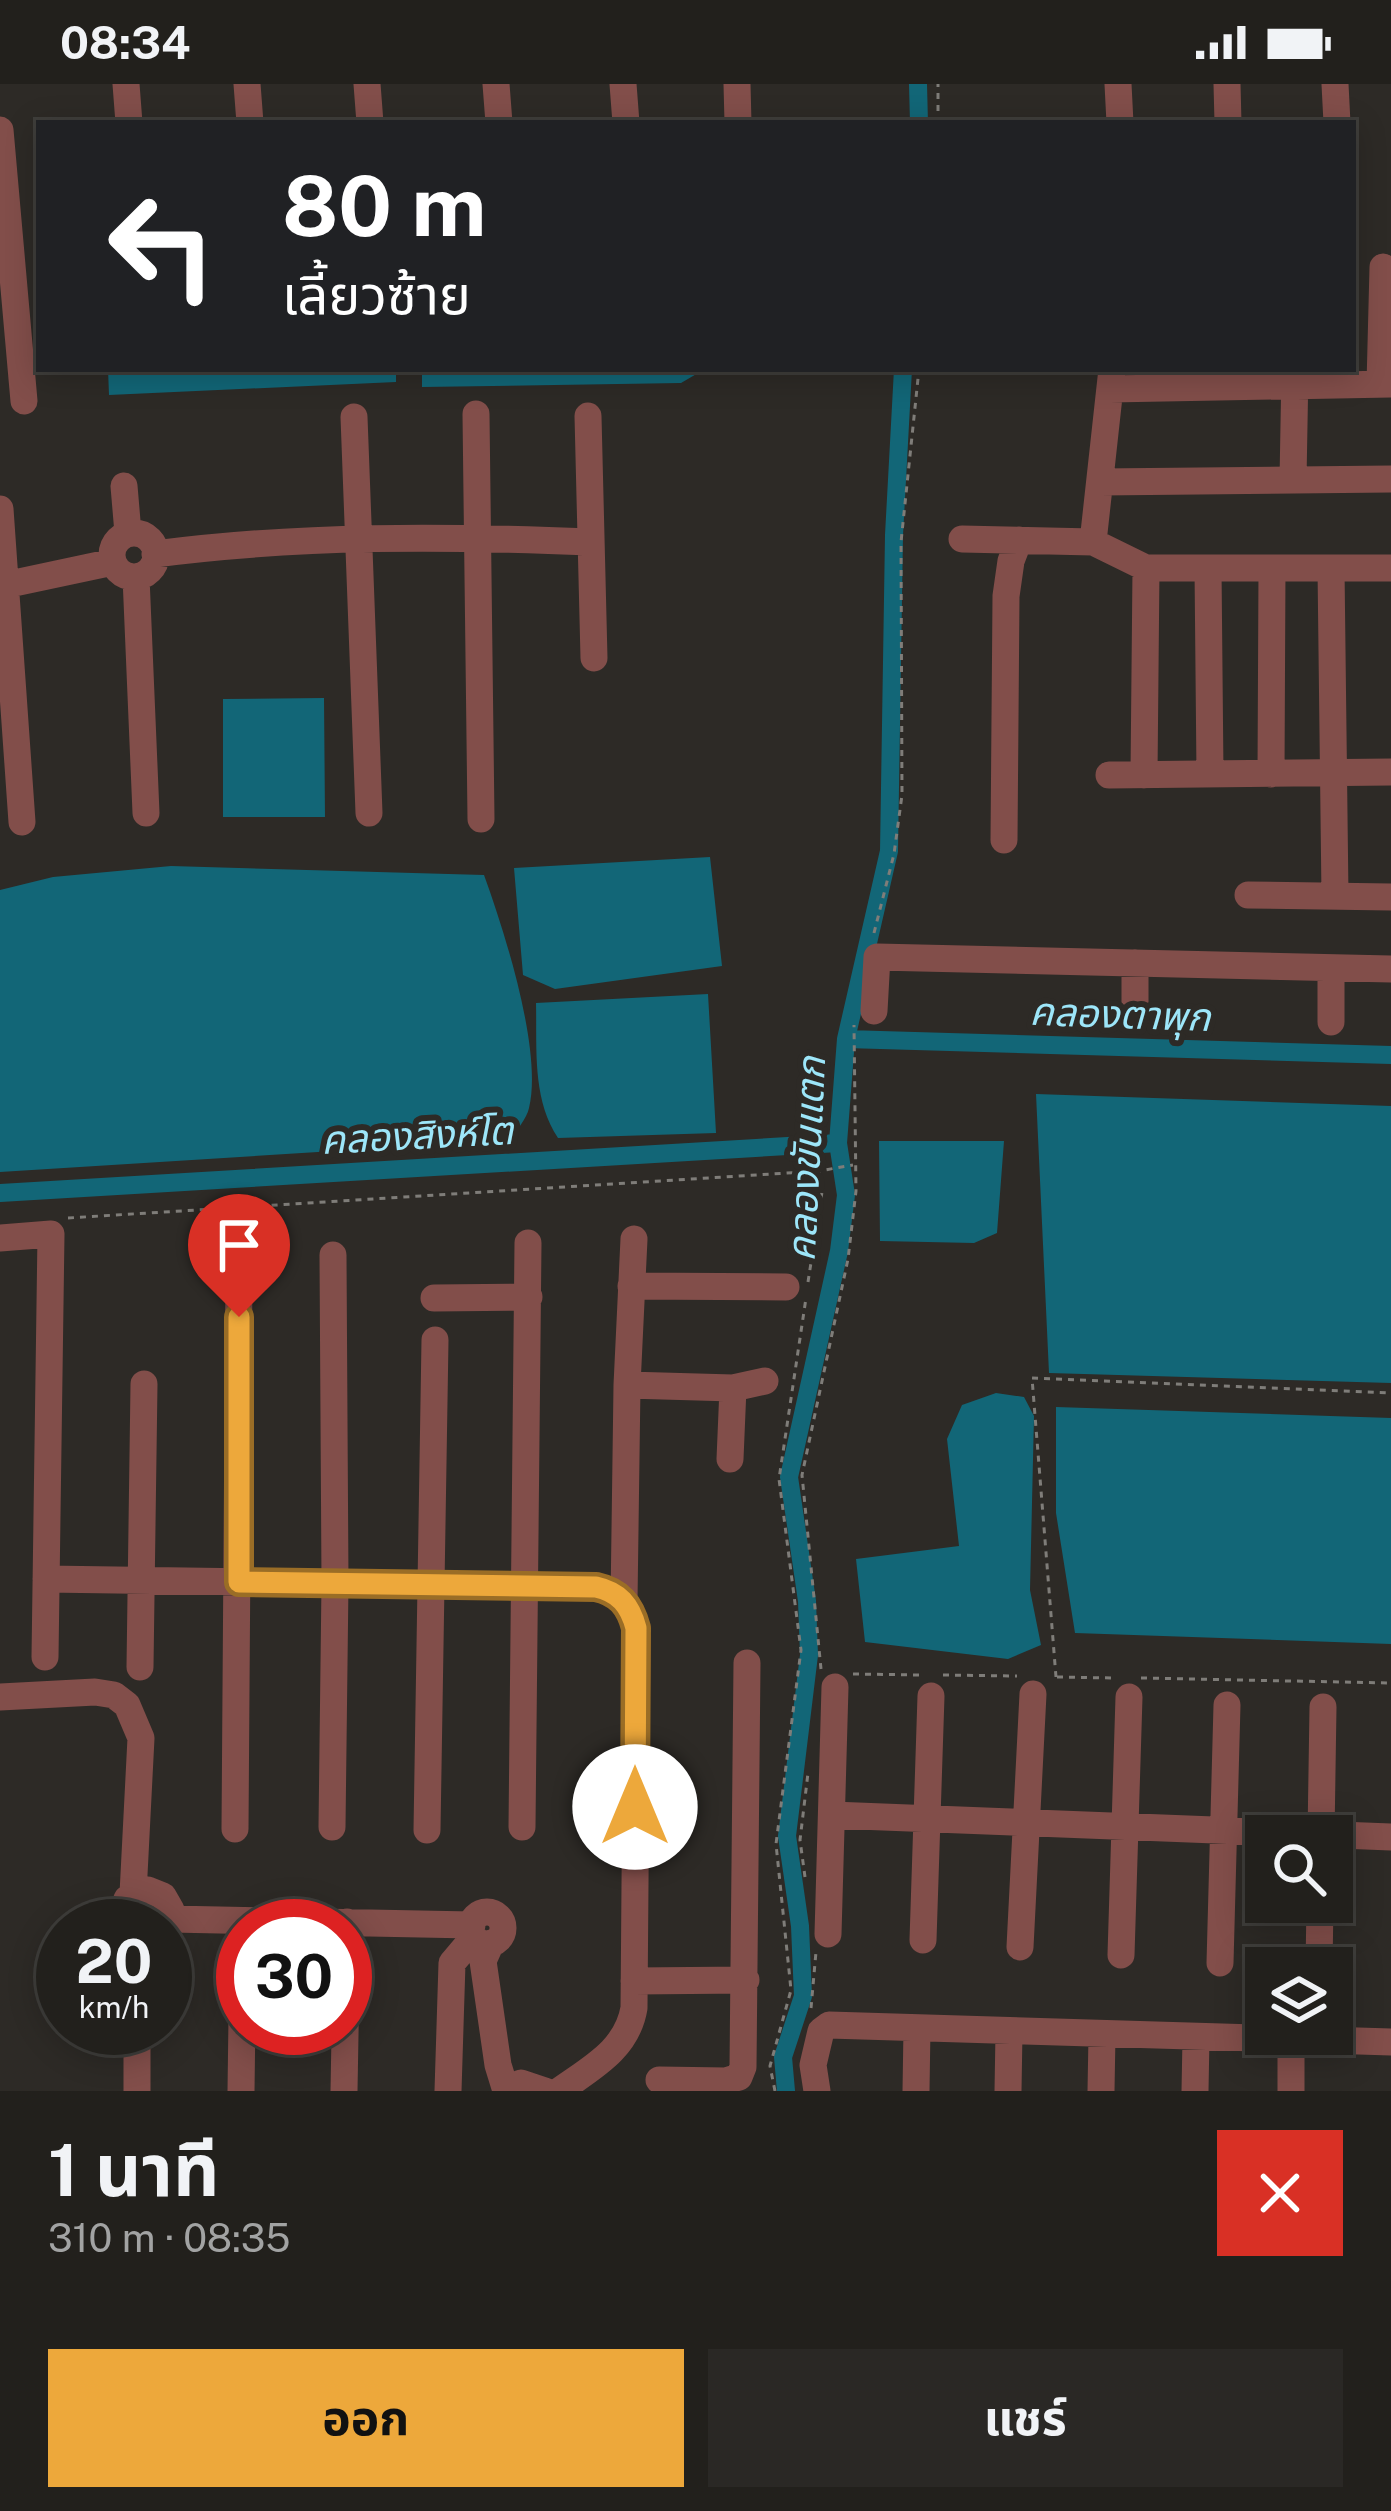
<!DOCTYPE html>
<html lang="th">
<meta charset="utf-8">
<style>
:root{--surface:#22201c;--page:#2a2825;--text:#f1f3f6;--muted:#a2a3a3;--line:#3f3e3b;--accent:#eda83b}
body{margin:0;font-family:"Public Sans","Noto Sans Thai",sans-serif;background:var(--page);color:var(--text);height:100vh;display:flex;flex-direction:column;font-size:45px;white-space:nowrap}
*{box-sizing:border-box;margin:0}
p{font-size:39px;color:var(--muted)}
.icon{flex:none;width:66px;height:66px;fill:none;stroke:currentColor;stroke-width:2;stroke-linecap:round;stroke-linejoin:round}
.map{position:relative;height:2007px;overflow:hidden}
.drawer{display:flex;flex-direction:column;background:var(--surface);flex:1}
.drawer>*{flex:none}
.hud{position:absolute;left:36px;top:36px;width:1320px;height:252px;border-radius:0px;box-shadow:0 6px 30px #0003,0 0 0 3px var(--line);background:#202124;color:#fff;overflow:hidden}
.controls{position:absolute;left:1245px;top:1731px;display:grid;gap:24px}
.controls a{display:grid;place-items:center;width:108px;height:108px;border-radius:0px;background:var(--surface);box-shadow:0 6px 30px #0003,0 0 0 3px var(--line);font-size:60px}
.speed{position:absolute;left:36px;top:1815px;display:flex;gap:24px;font-size:60px;font-weight:700;text-align:center}
.speed>*{display:grid;place-content:center;width:156px;height:156px;border-radius:50%;background:var(--surface);box-shadow:0 6px 30px #0003,0 0 0 3px var(--line);line-height:1}
.speed small{font-size:30px;font-weight:400}
.speed .limit{border:18px solid #d22;background:#fff;color:#111}
.pin{position:absolute;display:grid;place-items:center;width:102px;height:102px;color:#fff;margin:-123px -51px;border-radius:50% 50% 50% 0;rotate:-45deg;box-shadow:0 0 12px #0007}
.pin .icon{rotate:45deg}
.me{position:absolute;width:132px;margin:-66px;rotate:0deg;stroke-linejoin:round;filter:drop-shadow(0 0 9px #0008)}
.turn{display:flex;align-items:center;gap:42px;height:252px;padding:0 48px;font-size:54px}
.turn .icon{width:156px;height:156px;stroke-width:2.5}
.turn b{display:block;font-size:84px;line-height:102px}
.round{display:grid;place-items:center;flex:none;width:126px;height:126px;border-radius:0px;background:var(--page)}
.head{display:flex;align-items:center;justify-content:space-between;height:204px;padding:0 48px}
h1{font-size:72px;font-weight:700;line-height:90px}
.button{display:flex;gap:24px;margin-top:auto;padding:24px 48px}
.button a{flex:1;height:138px;border-radius:0px;background:var(--accent);color:#111;font-size:48px;font-weight:700;line-height:138px;text-align:center}
.button a+a{background:var(--page);color:var(--text)}
.status{display:flex;justify-content:space-between;align-items:center;height:84px;padding:0 60px;background:var(--surface);direction:ltr}
.status svg{height:33px;fill:currentColor}
.map>svg:first-child{display:block}
</style>
<div class="status"><b>08:34</b><svg viewBox="0 0 49 12"><path d="M0 12V9h3v3zM5 12V6h3v6zM10 12V3h3v9zM15 12V0h3v12zM26 1h20v11H26zM47 4h2v5h-2z"/></svg></div>
<div class="map">
<svg width="1391" height="2007" viewBox="0 0 1391 2007">
<rect width="100%" height="100%" fill="#2d2a26"/>
<path fill="#126677" d="M108 285H396V298L109 311Z
M422 285H705L681 299 422 303Z
M324 614 325 733H223V615Z
M710 773 722 882 555 905 523 891 514 784Z
M171 782 484 791C504 846 543 967 529 1024 527 1034 516 1047 510 1056L0 1088V806L53 793Z
M708 910 716 1049 558 1054C532 1015 537 965 536 919Z
M1036 1010 1391 1022V1299L1049 1289Z
M879 1057H1004L997 1149 974 1159 880 1157Z
M996 1309 1024 1313 1034 1332 1030 1506 1041 1561 1008 1575 865 1558 856 1475 959 1462 947 1355 962 1321Z
M1056 1323 1391 1334V1560L1075 1549 1056 1429Z"/>
<g fill="none" stroke-linecap="round" stroke-linejoin="round">
<path stroke="#126677" stroke-width="18" d="M918 0 919 39
M846 955 1391 971
M0 1109 838 1059
M786 2007 783 1973 803 1912 800 1842 787 1752 809 1571 807 1517 789 1393 839 1167 846 1111 838 1059 846 955 889 767 894 451 903 285"/>
<path stroke="#7f7d79" stroke-width="3" stroke-dasharray="6 6" stroke-linecap="butt" d="M938 39V0
M874 849 894 770 902 711 901 458 919 285
M68 1134 819 1087
M808 1198 822 1108 819 1087 853 1081
M821 1585 802 1391 848 1175 856 1107 854 941
M853 1590 921 1591
M943 1591 1017 1592
M1056 1593 1032 1294 1391 1309
M1057 1593 1113 1594
M1141 1594 1391 1599
M805 1793 800 1756 808 1689
M811 1924 816 1868
M775 2007 770 1982 791 1906 776 1760 801 1566 779 1395 806 1214"/>
<path stroke="#824e4a" stroke-width="27" d="M126 0 129 39
M247 0 250 39
M367 0 370 39
M496 0 499 39
M623 0 626 39
M737 0 738 39
M1118 0 1120 39
M1227 0 1228 39
M1335 0 1337 39
M0 46 24 317
M1380 300 1383 183
M1110 305 1391 300
M476 330 481 735
M588 332 594 574
M354 333 369 729
M1293 396 1295 285
M1100 398 1391 395
M124 402 128 449
M0 425 22 738
M112 471a22 22 0 1 1 44 0a22 22 0 1 1-44 0Z
M962 455 1093 458 1146 484H1391
M1093 458 1112 285
M155 470C301 451 445 452 591 458
M1208 484 1210 690
M1331 484 1335 812
M136 493 146 729
M0 502 113 478
M1271 690 1272 484
M1109 691 1391 688
M1144 691 1146 484
M1004 756 1006 512 1011 477 1019 456
M1248 811 1391 813
M874 927 877 873 1391 885
M1135 935V879
M1331 938V885
M0 1154 51 1150 45 1573
M631 1202 786 1203
M434 1214 529 1213
M627 1301 733 1304 765 1297
M730 1375 733 1304
M46 1495 596 1503C622 1509 634 1527 637 1553L634 1924C627 1966 591 1984 559 2007
M624 1518 627 1301 634 1155
M140 1583 144 1300
M0 1613 95 1608 114 1611 127 1621 141 1654 133 1810
M832 1731 1391 1753
M332 1743 335 1499 333 1171
M522 1743 528 1159
M235 1745 239 1189
M427 1746 435 1256
M1321 1752 1323 1623
M471 1844a16 16 0 1 1 32 0a16 16 0 1 1-32 0Z
M171 1835 472 1841
M123 1842 121 1830 127 1815 148 1806 163 1812 171 1826 165 1849
M828 1850 835 1603
M923 1856 931 1612
M491 1859 483 1877 498 1981 506 2007
M1020 1863 1033 1610
M1121 1871 1129 1613
M1220 1879 1227 1621
M1319 1884 1320 1818
M634 1897 746 1896
M659 1996 726 1997 739 1993 743 1983 747 1579
M137 2007V1944
M241 2007 243 1859
M344 2007 347 1838
M448 2007 452 1879 474 1853
M506 2007 521 1999 545 2007
M817 2007 813 1981 821 1947 829 1941 1391 1958
M916 2007 917 1944
M1008 2007 1009 1948
M1101 2007 1102 1951
M1195 2007 1196 1954
M1291 2007V1958"/>
</g>
<g fill="none" stroke-linecap="round" stroke-linejoin="round">
<defs>
<path id="route" d="M239 1233V1498L596 1503C619 1508 630 1521 636 1544L635 1723"/>
</defs>
<use href="#route" stroke="#9a6d26" stroke-width="30"/>
<use href="#route" stroke="#eda83b" stroke-width="21"/>
</g>
<g text-anchor="middle" dominant-baseline="central" stroke-width="12" stroke-linejoin="round" paint-order="stroke">
<g font-size="39" font-style="italic" fill="#9de6f9" stroke="#2d2a26">
<text transform="translate(1120 930) rotate(2)">คลองตาพุก</text>
<text transform="translate(417 1051) rotate(-3)">คลองสิงห์โต</text>
<text transform="translate(806 1075) rotate(-87)">คลองขันแตก</text>
</g>
</g>
</svg>
<div class="controls">
<a><svg class="icon" aria-label="search" viewBox="0 0 24 24"><circle cx="10" cy="10" r="6"/><path d="M15 15l6 6"/></svg></a>
<a><svg class="icon" aria-label="layers" viewBox="0 0 24 24"><path d="M12 4l9 5-9 5-9-5zM3 14l9 5 9-5"/></svg></a>
</div>
<div class="speed"><div>20<small>km/h</small></div><div class="limit">30</div></div>
<div class="pin" style="left:239px;top:1233px;background:#d93025"><svg class="icon" aria-label="arrive" viewBox="0 0 24 24"><path d="M6 21V4h12l-3 4 3 4H6"/></svg></div>
<svg class="me" style="left:635px;top:1723px" viewBox="-20 -20 40 40"><circle r="19" fill="#fff"/><path d="M0-13L10 11 0 6-10 11z" fill="#eda83b"/></svg>
<div class="hud">
<div class="turn"><svg class="icon" aria-label="left" viewBox="0 0 24 24"><path d="M17 20v-9H6M10 6l-5 5 5 5"/></svg><div><b>80 m</b>เลี้ยวซ้าย</div></div>
</div>
</div>
<section class="drawer">
<div class="head"><div><h1>1 นาที</h1><p>310 m · 08:35</p></div><a class="round" style="background:#d93025;color:#fff"><svg class="icon" aria-label="close" viewBox="0 0 24 24"><path d="M6 6l12 12M18 6L6 18"/></svg></a></div>
<div class="button"><a>ออก</a><a>แชร์</a></div>
</section>
